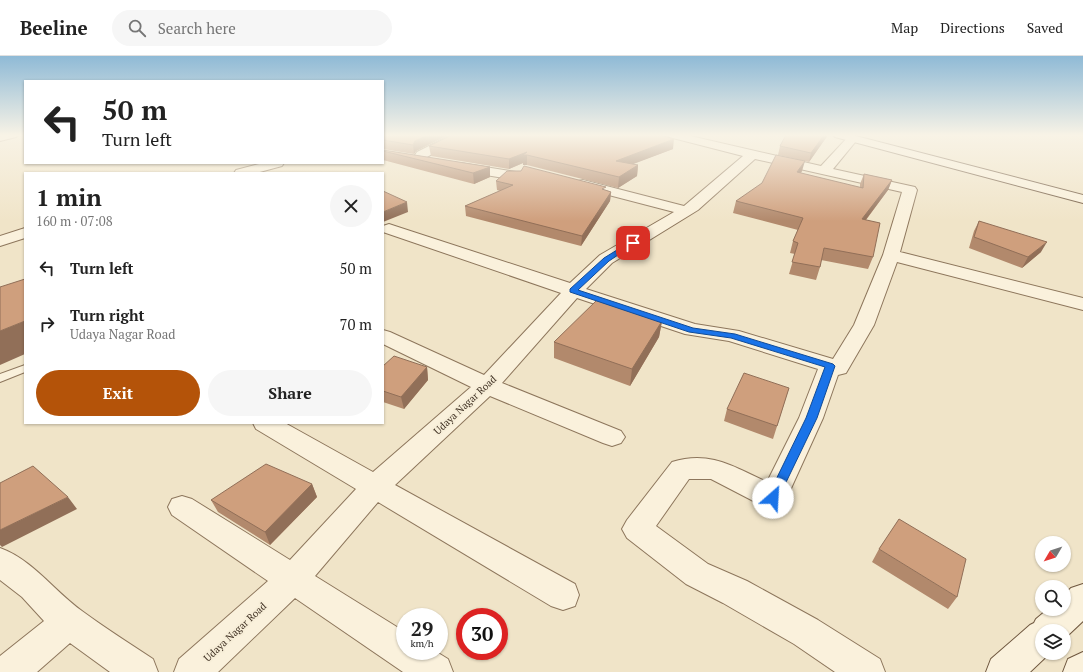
<!DOCTYPE html>
<meta charset="utf-8">
<style>
:root{--surface:#fff;--page:#f6f6f6;--text:#222;--muted:#767676;--line:#e0e0e0;--accent:#b45309}
body{margin:0;font-family:"PT Serif",serif;background:var(--page);color:var(--text);height:100vh;display:flex;flex-direction:column;font-size:15px;white-space:nowrap}
*{box-sizing:border-box;margin:0}
p{font-size:13px;color:var(--muted)}
.icon{flex:none;width:22px;height:22px;fill:none;stroke:currentColor;stroke-width:2;stroke-linecap:round;stroke-linejoin:round}
.map{position:relative;flex:1;overflow:hidden}
.sheet{position:absolute;left:24px;top:116px;width:360px;height:252px;display:flex;flex-direction:column;background:var(--surface);border-radius:0px;box-shadow:0 1px 3px #0004}
.sheet>*{flex:none}
.banner{position:absolute;left:24px;top:24px;width:360px;height:84px;border-radius:0px;box-shadow:0 1px 3px #0004;background:#fff;color:var(--text);overflow:hidden}
.needle{width:26px;rotate:231deg}
.tools{position:absolute;left:1035px;top:480px;display:grid;gap:8px}
.tools a{display:grid;place-items:center;width:36px;height:36px;border-radius:50%;background:var(--surface);box-shadow:0 1px 3px #0004;font-size:20px}
.speed{position:absolute;left:396px;top:552px;display:flex;gap:8px;font-size:20px;font-weight:700;text-align:center}
.speed>*{display:grid;place-content:center;width:52px;height:52px;border-radius:50%;background:var(--surface);box-shadow:0 1px 3px #0004;line-height:1}
.speed small{font-size:10px;font-weight:400}
.speed .limit{border:6px solid #d22;background:#fff;color:#111}
.pin{position:absolute;display:grid;place-items:center;width:34px;height:34px;color:#fff;margin:-17px;border-radius:8px;box-shadow:0 2px 6px #0006}
.me{position:absolute;width:44px;margin:-22px;rotate:26deg;stroke-linejoin:round;filter:drop-shadow(0 0 3px #0008)}
.turn{display:flex;align-items:center;gap:14px;height:84px;padding:0 12px;font-size:18px}
.turn .icon{width:52px;height:52px;stroke-width:2.5}
.turn b{display:block;font-size:28px;line-height:34px}
.round{display:grid;place-items:center;flex:none;width:42px;height:42px;border-radius:21px;background:var(--page)}
.headline{display:flex;align-items:center;justify-content:space-between;height:68px;padding:0 12px}
h1{font-size:24px;font-weight:600;line-height:30px}
.primary-button{display:flex;gap:8px;margin-top:auto;padding:8px 12px}
.primary-button a{flex:1;height:46px;border-radius:24px;background:var(--accent);color:#fff;font-size:16px;font-weight:600;line-height:46px;text-align:center}
.primary-button a+a{background:var(--page);color:var(--text)}
ul{padding:0;list-style:none}
li{display:flex;align-items:center;gap:12px;height:56px;padding:0 12px}
li div{flex:1}
li b{display:block;font-size:15px}
li em{font-style:normal}
header{display:flex;align-items:center;gap:24px;box-sizing:border-box;height:56px;padding:0 20px;background:var(--surface);border-bottom:1px solid var(--line)}
header strong{font-size:19px}
nav{display:flex;gap:22px;margin-inline-start:auto;font-size:14px}
.search{width:280px;height:36px;background:var(--page);display:flex;align-items:center;gap:10px;box-sizing:border-box;padding:0 14px;border-radius:22px;color:var(--muted);font-size:15px}
.map>svg:first-child{display:block}
</style>
<header>
<strong>Beeline</strong>
<div class="search"><svg class="icon" aria-label="search" viewBox="0 0 24 24"><circle cx="10" cy="10" r="6"/><path d="M15 15l6 6"/></svg>Search here</div>
<nav><a>Map</a><a>Directions</a><a>Saved</a></nav>
</header>
<div class="map">
<svg width="1083" height="616" viewBox="0 0 1083 616">
<rect width="100%" height="100%" fill="#f0e4c8"/>
<g fill="none" stroke-linecap="round" stroke-linejoin="round">
<defs>
<path id="lane" d="M25 309V316L0 326V318Z"/>
<path id="street" d="M0 79H18L16 81 0 85Z
M451 79H465L463 81 425 102H417L415 99 417 96Z
M667 79H686L821 110 848 81H856L858 83 856 85 833 113 915 131 917 134 900 196 1083 242V254L897 206 874 269 846 317 838 319 823 362 783 450 773 453 763 450 711 423H689L656 470 708 508 747 525 818 564 880 603 885 616H835L794 588 723 547 686 528 627 482 622 473 627 464 672 406C710 394 734 411 767 426L799 362 818 313 729 285 685 278 577 242 502 327 621 375 625 381 621 387 612 390 603 387 490 340 395 429 575 528 579 539 575 550 563 554 551 550 378 446 315 520 405 576V595H435L448 603 453 616H403L295 542 218 616H174L179 603 268 525 172 459 168 451 172 443 182 440 192 443 290 504 356 433 256 373 253 367H285L373 416 471 331 383 288V274L390 276 484 319 561 237 383 176V170L389 168 395 170 570 227 600 199 674 156 578 131 576 128 578 125 583 124 684 150 743 100 669 81ZM755 103 902 136 883 199 854 269 833 303 739 275 695 268 586 233 612 207 698 154Z
M263 107H284L282 110 256 117H234L236 114Z
M460 107 516 116 521 117 523 120 521 123 516 124 455 114 454 111 455 108Z
M25 172V182L0 190V180Z
M0 492C33 504 54 535 82 555 105 572 129 587 153 603L158 616H110L70 587 37 616H0V600L44 565 22 541 0 524Z"/>
<path id="secondary" d="M833 79H852L1083 139V147L835 81Z
M1083 528V565L1064 583V575H1042V597H1050L1030 616H986L991 603 1030 569 1034 567 1036 563 1048 553H1064V539L1071 532Z
M1083 596V616H1063L1068 603Z"/>
</defs>
<use href="#lane" stroke="#8d765c" stroke-width="2"/>
<use href="#street" stroke="#8d765c" stroke-width="2"/>
<use href="#secondary" stroke="#6f573f" stroke-width="2"/>
<use href="#lane" fill="#faf1dc" fill-rule="evenodd"/>
<use href="#street" fill="#faf1dc" fill-rule="evenodd"/>
<use href="#secondary" fill="#faf1dc" fill-rule="evenodd"/>
</g>
<path fill="#b2896c" d="M383 79H448L416 95 414 98 383 93Z
M786 79H828L809 106 778 99 780 90Z
M429 90 673 93 632 108 638 109 637 120 618 132 527 109H523V107L509 113 431 100Z
M383 94 490 111V121L474 128 383 104Z
M802 115 801 117 860 132V128L864 118 892 124 888 134 866 164 873 201 868 213 821 204 820 211 816 224 789 218 795 198 790 197 793 185 798 174 733 157 736 145Z
M496 125 606 134 611 136 610 145 581 190 466 160 465 150 500 135 497 134Z
M979 165 1041 196 1022 212 969 192 974 175Z
M662 265 659 281 630 330 554 302V286Z
M383 310 427 311 428 324 404 353 383 346Z
M789 332 773 383 724 365 727 353Z
M312 428 317 441 270 489 218 456 211 444Z
M879 493 957 541 948 553 872 506Z"/>
<path fill="#916f58" d="M428 79H448L416 95 414 98 413 89 415 85Z
M824 79H828L809 106 811 97Z
M674 83 673 93 615 115 616 105Z
M527 96V109H523V107L509 113V103Z
M805 105 802 115 794 127 797 116Z
M638 109 637 120 618 132 619 121Z
M490 111V121L474 128 473 117Z
M892 124 888 134 858 174 862 163Z
M611 136 610 145 581 190 582 180Z
M407 146 408 156 383 166V156Z
M1047 186 1041 196 1022 212 1028 201Z
M25 265V298L0 309V275Z
M662 265 659 281 630 330 632 313Z
M427 311 428 324 404 353 401 341Z
M312 428 317 441 270 489 265 476Z
M68 441 77 453 2 491 0 489V474Z"/>
<path fill="#cf9f7d" stroke="#916f58" d="M383 79H428L415 85 413 89 383 84Z
M452 79H660L674 83 616 105 638 109 619 121 527 99H523L527 96 509 103 429 90Z
M786 79H824L811 97 780 90Z
M383 94 490 111 473 117 383 95Z
M776 99 805 105 797 116 863 132 864 118 892 124 862 163 880 167 873 201 824 192 820 211 792 206 798 187 793 185 803 162 736 145 762 127Z
M524 110 606 131 602 133 611 136 582 180 465 150 513 129 496 125 507 115H521Z
M383 135 407 146 383 156Z
M979 165 1047 186 1028 201 974 181Z
M25 223V265L0 275V231Z
M597 244 662 265 632 313 554 286Z
M394 300 427 311 401 341 383 335V310Z
M744 317 789 332 777 370 727 353Z
M266 408 312 428 265 476 211 444Z
M33 410 68 441 0 474V427Z
M899 463 966 503 957 541 879 493Z"/>
<linearGradient id="sky" x2="0" y2="1"><stop stop-color="#8fbad6"/><stop offset="0.48" stop-color="#f8f3e6"/><stop offset="1" stop-color="#f8f3e6" stop-opacity="0"/></linearGradient>
<rect width="1083" height="165" fill="url(#sky)"/>
<path fill="#1a73e8" stroke="#114b97" d="M630 186 636 187 609 205 578 234 693 272 735 278 833 308 835 310 817 362 777 445 773 446 769 445 767 442 806 362 825 311 731 282 689 276 570 236V233L604 202Z"/>
<g text-anchor="middle" dominant-baseline="central" stroke-width="4" stroke-linejoin="round" paint-order="stroke">
<g font-size="10" fill="#3d2e20" stroke="#f7eed8">
<text transform="translate(465 349) rotate(-43)">Udaya Nagar Road</text>
<text transform="translate(235 576) rotate(-43)">Udaya Nagar Road</text>
</g>
</g>
</svg>
<div class="tools">
<a><svg class="needle" viewBox="-14 -14 28 28"><path d="M0-13l5 13h-10z" fill="#e53935"/><path d="M0 13l5-13h-10z" fill="#767676"/></svg></a>
<a><svg class="icon" aria-label="search" viewBox="0 0 24 24"><circle cx="10" cy="10" r="6"/><path d="M15 15l6 6"/></svg></a>
<a><svg class="icon" aria-label="layers" viewBox="0 0 24 24"><path d="M12 4l9 5-9 5-9-5zM3 14l9 5 9-5"/></svg></a>
</div>
<div class="speed"><div>29<small>km/h</small></div><div class="limit">30</div></div>
<div class="pin" style="left:633px;top:187px;background:#d93025"><svg class="icon" aria-label="arrive" viewBox="0 0 24 24"><path d="M6 21V4h12l-3 4 3 4H6"/></svg></div>
<svg class="me" style="left:773px;top:442px" viewBox="-20 -20 40 40"><circle r="19" fill="#fff"/><path d="M0-13L10 11 0 6-10 11z" fill="#1a73e8"/></svg>
<div class="banner">
<div class="turn"><svg class="icon" aria-label="left" viewBox="0 0 24 24"><path d="M17 20v-9H6M10 6l-5 5 5 5"/></svg><div><b>50 m</b>Turn left</div></div>
</div>
<section class="sheet">
<div class="headline"><div><h1>1 min</h1><p>160 m · 07:08</p></div><a class="round"><svg class="icon" aria-label="close" viewBox="0 0 24 24"><path d="M6 6l12 12M18 6L6 18"/></svg></a></div>
<ul>
<li><svg class="icon" aria-label="left" viewBox="0 0 24 24"><path d="M17 20v-9H6M10 6l-5 5 5 5"/></svg><div><b>Turn left</b></div><em>50 m</em></li>
<li><svg class="icon" aria-label="right" viewBox="0 0 24 24"><path d="M7 20v-9h11M14 6l5 5-5 5"/></svg><div><b>Turn right</b><p>Udaya Nagar Road</p></div><em>70 m</em></li>
</ul>
<div class="primary-button"><a>Exit</a><a>Share</a></div>
</section>
</div>
